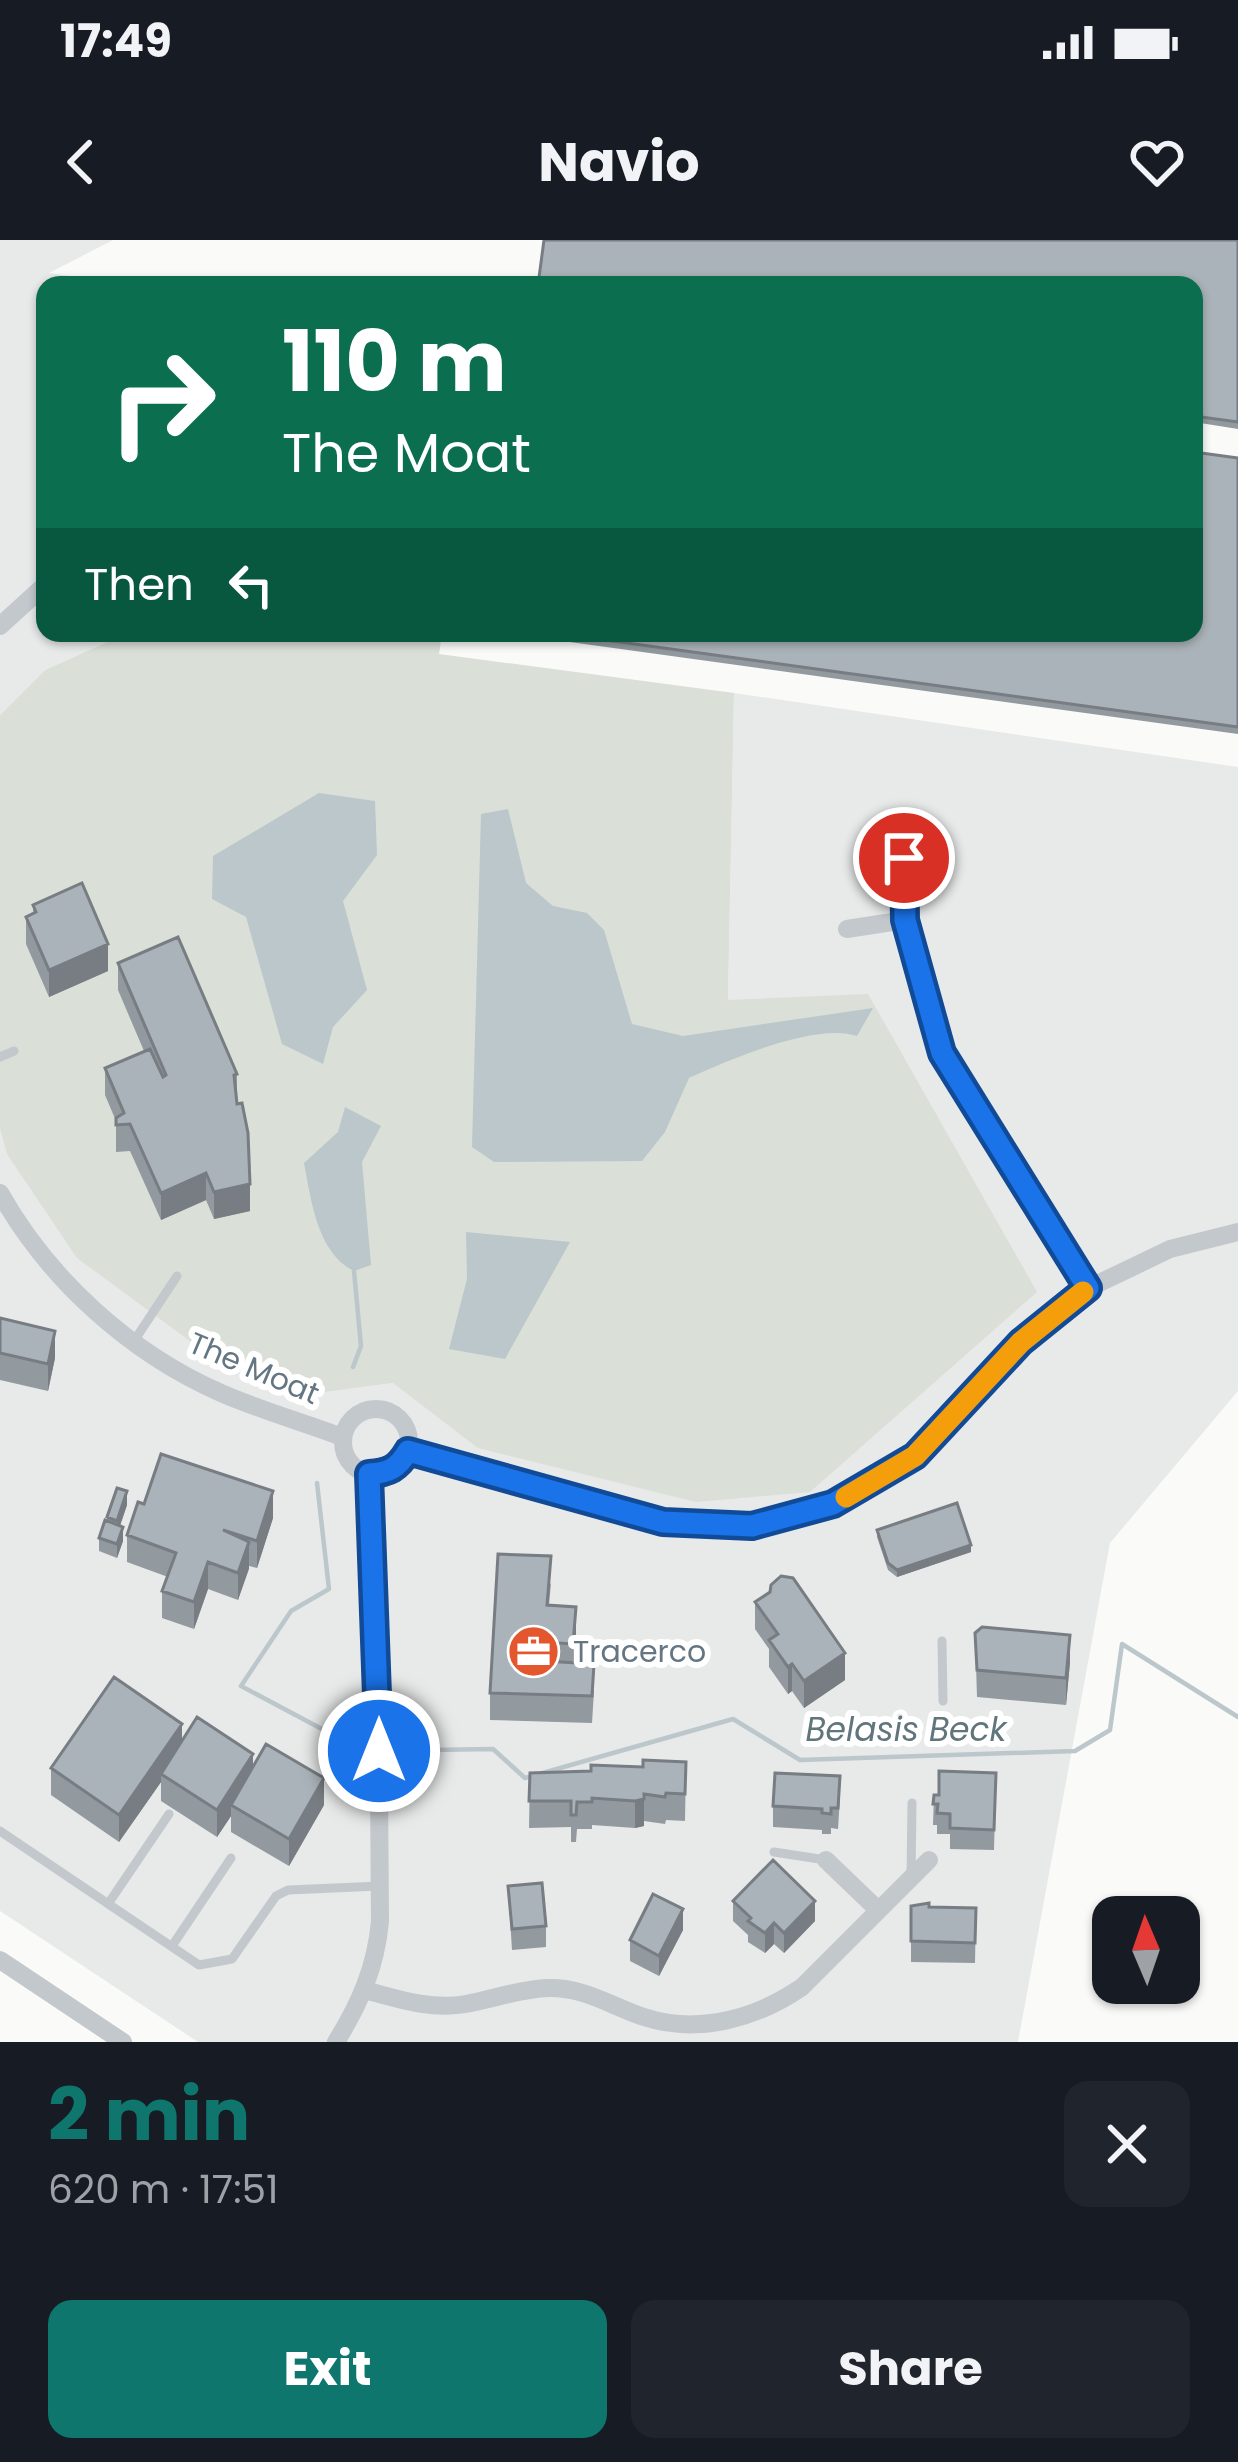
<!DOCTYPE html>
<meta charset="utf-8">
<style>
:root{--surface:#171b24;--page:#20242c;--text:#f1f3f6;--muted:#9ea1a6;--accent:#0f766e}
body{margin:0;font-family:Poppins,sans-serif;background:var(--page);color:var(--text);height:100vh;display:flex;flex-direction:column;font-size:45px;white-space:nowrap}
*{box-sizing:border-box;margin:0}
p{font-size:39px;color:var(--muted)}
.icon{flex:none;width:66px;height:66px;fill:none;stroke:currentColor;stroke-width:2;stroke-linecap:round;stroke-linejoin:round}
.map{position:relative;height:1802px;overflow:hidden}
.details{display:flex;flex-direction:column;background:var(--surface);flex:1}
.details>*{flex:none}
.top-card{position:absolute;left:36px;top:36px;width:1167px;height:366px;border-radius:24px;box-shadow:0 3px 9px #0004;background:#0b6e4f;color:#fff;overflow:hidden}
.needle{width:78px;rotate:358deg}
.tools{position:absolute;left:1092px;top:1656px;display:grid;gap:24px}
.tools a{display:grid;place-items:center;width:108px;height:108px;border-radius:24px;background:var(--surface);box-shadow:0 3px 9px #0004;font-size:60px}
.pin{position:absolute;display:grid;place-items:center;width:102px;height:102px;color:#fff;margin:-51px;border:6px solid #fff;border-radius:50%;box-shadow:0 3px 12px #0007}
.me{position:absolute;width:132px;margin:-66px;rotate:0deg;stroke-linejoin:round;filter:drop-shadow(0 0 9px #0008)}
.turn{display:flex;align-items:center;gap:42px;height:252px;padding:0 48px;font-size:54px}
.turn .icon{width:156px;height:156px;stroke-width:2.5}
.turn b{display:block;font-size:84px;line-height:102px}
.then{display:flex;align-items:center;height:114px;padding:0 48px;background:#0003;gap:24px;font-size:45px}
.round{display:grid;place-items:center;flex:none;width:126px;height:126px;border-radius:24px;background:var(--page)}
.headline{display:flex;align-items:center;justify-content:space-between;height:204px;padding:0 48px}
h1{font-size:72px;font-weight:700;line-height:90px;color:var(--accent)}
.action{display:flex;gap:24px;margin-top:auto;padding:24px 48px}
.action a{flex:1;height:138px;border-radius:24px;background:var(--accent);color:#fff;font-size:48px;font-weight:700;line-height:138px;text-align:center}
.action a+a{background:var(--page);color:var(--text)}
.status{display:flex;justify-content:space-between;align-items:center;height:84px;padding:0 60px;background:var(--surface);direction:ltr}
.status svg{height:33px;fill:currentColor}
header{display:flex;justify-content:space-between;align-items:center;height:156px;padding:0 48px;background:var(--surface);font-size:54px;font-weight:700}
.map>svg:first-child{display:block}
</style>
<div class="status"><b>17:49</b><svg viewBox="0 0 49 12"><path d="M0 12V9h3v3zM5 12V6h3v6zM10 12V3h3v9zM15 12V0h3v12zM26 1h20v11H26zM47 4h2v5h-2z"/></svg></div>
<header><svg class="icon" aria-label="back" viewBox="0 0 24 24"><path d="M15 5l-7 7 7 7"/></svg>Navio<svg class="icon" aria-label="heart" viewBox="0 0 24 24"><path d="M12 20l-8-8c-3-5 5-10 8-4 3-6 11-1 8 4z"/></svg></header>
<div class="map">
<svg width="1238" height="1802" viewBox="0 0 1238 1802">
<rect width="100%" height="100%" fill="#fafaf8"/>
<path fill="#e8e9e9" d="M0 0H113L49 33 135 45H45V393H127L45 430 0 475Z
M734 453 1238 527V1151L1110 1303 1018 1802H198L0 1671V889L7 914 303 1155 393 1143 425 1164 728 761Z"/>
<path fill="#dadfd7" d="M127 393H442L439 414 734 453 728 760 868 754 1037 1052 810 1252 696 1262 478 1208 393 1143 303 1155 194 1104 77 1018 7 914 0 889V475L45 430Z"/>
<path fill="#bbc7cb" d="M319 553 375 561 377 615 343 661 367 750 333 787 323 824 282 804 246 677 212 659 213 616Z
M508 569 526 643 553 666 587 673 604 690 632 784 683 796 873 768 857 796C816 782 728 820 689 838L665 892 642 921 494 922 472 907 481 574Z
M345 867 381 886 362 922 371 1025 354 1031C317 1013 311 959 304 923L338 892Z
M466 992 570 1002 505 1119 449 1109 467 1039Z"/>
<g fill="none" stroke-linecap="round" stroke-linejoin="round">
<path stroke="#bbc7cb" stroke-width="4.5" d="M353 1127 361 1106 354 1031
M317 1243 329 1349 291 1371 241 1446 350 1504
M431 1510 493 1509 525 1538 733 1479 800 1520 1075 1511 1110 1490 1122 1404 1238 1477"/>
<path stroke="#c3c8cc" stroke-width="9" d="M0 817 14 811
M134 1101 177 1036
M942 1401 943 1461
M0 1591 199 1725 232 1719 276 1656 288 1650 380 1646
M774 1612 826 1620
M911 1637 912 1563
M108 1664 169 1574
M172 1706 231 1618"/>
<path stroke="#c3c8cc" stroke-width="18" d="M0 386 45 345
M904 618 905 680 942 813 1089 1048
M847 689 905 680
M0 953C49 1040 130 1113 221 1153 260 1170 302 1182 342 1197
M343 1202a33 33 0 1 1 66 0a33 33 0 1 1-66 0Z
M408 1211 663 1282 752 1286 833 1265 915 1216 1021 1102 1089 1048 1170 1009 1238 992
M826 1620 877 1669
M0 1720 123 1802
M365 1750C398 1759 431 1770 466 1764 493 1759 520 1749 548 1748 584 1747 611 1766 644 1777 699 1795 757 1778 802 1747L929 1620
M336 1802C360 1763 376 1727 380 1681L378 1404 369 1234"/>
</g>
<path fill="#929a9f" d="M1238 0V189L1194 182V45Z
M1238 218V494L504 393H1194Z
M33 665 108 731 49 757 26 704V677L33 674Z
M118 723 237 834V864L250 971 214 979 206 960 161 980 130 911 116 912V881L105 855V828L144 811 118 750Z
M0 1078 55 1118 48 1151 0 1140Z
M144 1264 273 1278 257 1328 249 1326 238 1360 208 1349 194 1389 162 1378V1351L168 1337 127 1322V1295Z
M127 1265 120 1286 123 1301 117 1318 99 1311V1298L107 1281V1277Z
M877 1290 971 1312 897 1337 888 1330 877 1297Z
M551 1343 549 1365 576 1394 574 1423 594 1451 592 1483 490 1480V1453Z
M755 1362 845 1440 804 1468 792 1451 788 1454 769 1427V1409L755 1389Z
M975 1393 1070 1422 1066 1465 977 1457Z
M182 1500 253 1526 324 1565 289 1626 231 1592V1576L217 1597 161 1561V1542L119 1602 51 1555V1528Z
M686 1522 685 1581 666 1580 665 1584 644 1581V1586L635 1588 592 1585V1589H577L576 1602H571V1587L529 1588 530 1533 591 1531Z
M996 1533 994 1610 950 1609V1594H937V1585H933L934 1555H939Z
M840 1557 838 1589 831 1588V1594H822V1590L773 1587V1566Z
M508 1646 546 1686V1707L512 1710Z
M733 1661 815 1681 784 1713 774 1704 765 1713 748 1702V1695L733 1681Z
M911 1666 976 1668 975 1723 911 1722Z
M683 1690 659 1736 630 1721V1700Z"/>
<path fill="#777d82" d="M108 704V731L49 757V730Z
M206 933V960L161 980V953Z
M250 944V971L214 979V952Z
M55 1091V1118L48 1151V1124Z
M127 1251V1265L117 1294V1281Z
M273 1251V1278L257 1328V1301Z
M123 1287V1301L117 1318V1304Z
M249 1302V1329L238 1360V1333Z
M971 1305V1312L897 1337V1330Z
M208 1322V1349L194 1389V1362Z
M576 1367V1394L573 1431V1404Z
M1070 1395V1422L1066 1465V1438Z
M845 1413V1440L804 1468V1441Z
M792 1424V1451L788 1454V1427Z
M182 1484V1511L161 1534V1542L119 1602V1575Z
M253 1514V1541L231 1565V1576L217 1597V1570Z
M324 1538V1565L289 1626V1599Z
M644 1559V1586L635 1588V1561Z
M815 1661V1681L784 1713V1693Z
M683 1669V1690L659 1736V1716Z
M774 1683V1704L765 1713V1693Z"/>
<path fill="#aab3b9" stroke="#777d82" stroke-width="3" d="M544 0H1238V182L1194 176V45H538Z
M1194 212 1238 218V487L554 393H1194Z
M82 643 108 704 49 730 26 677 36 672 33 665Z
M178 697 237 834 234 835 237 864 242 863 248 893 250 944 214 952 206 933 161 953 130 884 116 885V878L124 873 105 828 150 809 163 837 166 835 118 723Z
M0 1078 55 1091 48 1124 0 1113Z
M161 1214 273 1251 257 1301 223 1290 249 1302 238 1333 208 1322 194 1362 162 1351 176 1313 127 1295 138 1262 144 1264Z
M117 1248 127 1251 117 1281 107 1277Z
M957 1263 971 1305 897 1330 888 1323 877 1290Z
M105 1280 123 1287 117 1304 99 1298Z
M498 1314 551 1316 547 1365 576 1367 573 1404 545 1402V1421L594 1424 592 1456 490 1453Z
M781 1336 793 1338 845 1413 804 1441 792 1424 788 1427 769 1400 778 1394 755 1362 770 1352 771 1345Z
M982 1387 1070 1395 1066 1438 977 1430 975 1393Z
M114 1437 182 1484 119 1575 51 1528Z
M197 1477 253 1514 217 1570 161 1534Z
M266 1504 324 1538 289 1599 231 1565Z
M643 1520 686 1522 685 1554 666 1553 665 1557 644 1554V1559L635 1561 592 1558V1562H577L576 1575H571V1561H529L530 1533 591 1531V1525L643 1527Z
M939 1531 996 1533 994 1590 950 1588V1574L937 1573 938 1564H933L934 1555H939Z
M775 1533 840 1536 838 1568H831V1574L822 1573V1569L773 1566Z
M773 1620 815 1661 784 1693 774 1683 765 1693 748 1681 751 1678 733 1661Z
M542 1643 546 1686 512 1689 508 1646Z
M653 1654 683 1669 659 1716 630 1700Z
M929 1663V1667L976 1668 975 1703 911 1701V1666Z"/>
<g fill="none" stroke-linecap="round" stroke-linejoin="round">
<defs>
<path id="route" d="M379 1511 369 1234C389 1233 398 1228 408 1211L663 1282 752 1286 833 1264 915 1216 1021 1102 1088 1048 942 813 905 680 904 618"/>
</defs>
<use href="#route" stroke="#114b97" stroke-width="30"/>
<use href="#route" stroke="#1a73e8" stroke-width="21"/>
<path stroke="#f59e0b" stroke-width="21" d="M846 1257 915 1216 1021 1102 1083 1052"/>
</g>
<defs>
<symbol id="office-disc" viewBox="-11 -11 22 22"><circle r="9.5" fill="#e4572e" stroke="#fff"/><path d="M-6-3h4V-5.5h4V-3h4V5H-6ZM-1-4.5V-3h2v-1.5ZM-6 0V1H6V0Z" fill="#fff"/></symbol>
</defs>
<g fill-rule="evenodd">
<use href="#office-disc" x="504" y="1382" width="59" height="59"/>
</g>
<g text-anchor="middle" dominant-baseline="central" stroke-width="12" stroke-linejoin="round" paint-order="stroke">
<g font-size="30" fill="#657683" stroke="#fff">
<text transform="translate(254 1128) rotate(23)">The Moat</text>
</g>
<g font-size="30" fill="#657683" stroke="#fff" text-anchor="start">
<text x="573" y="1411">Tracerco</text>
</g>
<g font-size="33" font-style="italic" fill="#60757c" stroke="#fff">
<text x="906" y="1489">Belasis Beck</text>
</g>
</g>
</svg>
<div class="tools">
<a><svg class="needle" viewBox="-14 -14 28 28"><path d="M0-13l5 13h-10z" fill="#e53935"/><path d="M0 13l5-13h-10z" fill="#9ea1a6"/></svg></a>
</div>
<div class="pin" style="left:904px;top:618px;background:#d93025"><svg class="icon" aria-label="arrive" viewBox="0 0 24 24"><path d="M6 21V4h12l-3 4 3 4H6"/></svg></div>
<svg class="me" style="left:379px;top:1511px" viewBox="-20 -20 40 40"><circle r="17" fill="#1a73e8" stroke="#fff" stroke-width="3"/><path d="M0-11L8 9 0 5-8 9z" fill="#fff"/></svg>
<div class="top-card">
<div class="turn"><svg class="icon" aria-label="right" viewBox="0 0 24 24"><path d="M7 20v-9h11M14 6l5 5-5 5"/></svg><div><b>110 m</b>The Moat</div></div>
<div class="then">Then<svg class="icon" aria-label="left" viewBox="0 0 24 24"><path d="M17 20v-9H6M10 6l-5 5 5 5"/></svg></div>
</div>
</div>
<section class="details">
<div class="headline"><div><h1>2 min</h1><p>620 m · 17:51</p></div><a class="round"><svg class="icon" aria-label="close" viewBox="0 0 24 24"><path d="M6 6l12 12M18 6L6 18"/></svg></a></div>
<div class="action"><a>Exit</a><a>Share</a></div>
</section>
